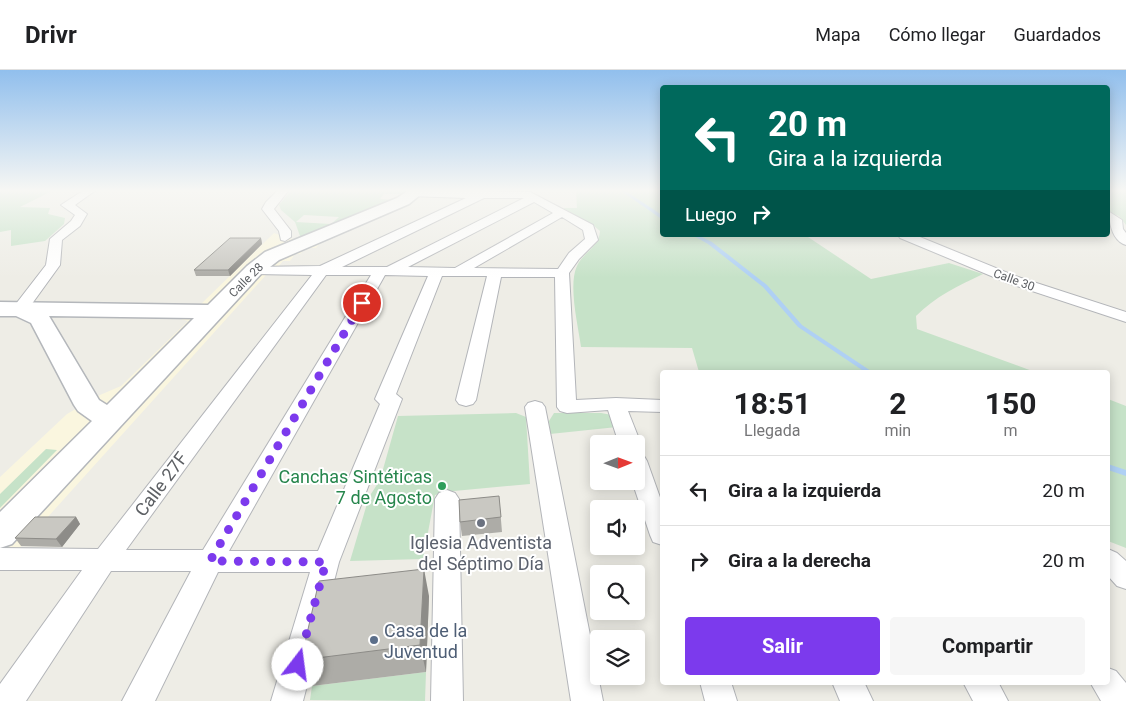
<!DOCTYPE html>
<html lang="es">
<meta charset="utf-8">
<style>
:root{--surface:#fff;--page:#f6f6f6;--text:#202124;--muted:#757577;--line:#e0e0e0;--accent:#7c3aed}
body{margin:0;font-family:Roboto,sans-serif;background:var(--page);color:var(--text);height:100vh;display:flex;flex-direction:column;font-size:19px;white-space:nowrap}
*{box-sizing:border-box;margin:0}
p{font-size:16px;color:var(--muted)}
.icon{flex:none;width:28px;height:28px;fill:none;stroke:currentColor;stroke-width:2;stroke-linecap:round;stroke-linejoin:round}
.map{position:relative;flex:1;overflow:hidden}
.panel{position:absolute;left:660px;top:300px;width:450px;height:315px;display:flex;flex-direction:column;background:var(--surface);border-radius:5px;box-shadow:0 2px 12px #0003}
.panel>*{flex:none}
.hud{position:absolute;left:660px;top:15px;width:450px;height:152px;border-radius:5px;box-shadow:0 2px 12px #0003;background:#00695c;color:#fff;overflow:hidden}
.needle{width:32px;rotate:89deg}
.buttons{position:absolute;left:590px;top:365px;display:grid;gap:10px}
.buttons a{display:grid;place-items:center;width:55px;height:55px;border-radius:5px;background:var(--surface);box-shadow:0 2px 12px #0003;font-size:25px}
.pin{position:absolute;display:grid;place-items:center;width:42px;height:42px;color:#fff;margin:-21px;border:2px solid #fff;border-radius:50%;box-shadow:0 1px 5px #0007}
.me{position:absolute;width:55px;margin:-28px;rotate:15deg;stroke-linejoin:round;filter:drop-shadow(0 0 4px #0008)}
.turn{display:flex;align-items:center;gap:18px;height:105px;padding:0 25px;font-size:22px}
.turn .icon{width:65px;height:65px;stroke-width:2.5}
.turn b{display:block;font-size:35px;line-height:42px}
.then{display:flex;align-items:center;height:48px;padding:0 25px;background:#0003;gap:10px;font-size:19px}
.eta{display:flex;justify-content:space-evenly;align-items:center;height:85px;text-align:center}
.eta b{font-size:30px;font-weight:700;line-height:35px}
.cta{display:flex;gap:10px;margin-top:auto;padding:10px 25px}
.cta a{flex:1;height:58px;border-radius:5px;background:var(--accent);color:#fff;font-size:20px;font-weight:700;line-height:58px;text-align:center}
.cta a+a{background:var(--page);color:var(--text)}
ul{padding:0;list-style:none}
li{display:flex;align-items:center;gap:15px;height:70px;padding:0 25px;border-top:1px solid var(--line)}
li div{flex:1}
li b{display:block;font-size:19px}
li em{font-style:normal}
header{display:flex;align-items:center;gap:30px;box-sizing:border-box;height:70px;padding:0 25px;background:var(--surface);border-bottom:1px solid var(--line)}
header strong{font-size:24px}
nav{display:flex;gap:28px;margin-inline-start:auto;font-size:18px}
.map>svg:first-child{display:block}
</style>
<header>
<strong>Drivr</strong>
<nav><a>Mapa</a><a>Cómo llegar</a><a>Guardados</a></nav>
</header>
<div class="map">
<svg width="1126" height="631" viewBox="0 0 1126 631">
<rect width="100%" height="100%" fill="#eeede6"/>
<path fill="#faf6df" d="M274 163 302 172H321L316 178H306L300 184H295L290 191H283L271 205H266L0 500V407L67 344 100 325 121 316 188 251 177 248 189 237H198Z"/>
<path fill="#c6e2c8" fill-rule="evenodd" d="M0 120H54L20 137 50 138 48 144 65 148 64 154 45 171 11 176V160L0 162Z
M291 120H409L404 124H384L380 129 395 130 302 167 300 166 295 152 281 140 279 135ZM304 145 339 147 338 148 331 154 296 152Z
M576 120H662V165H805L871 209 949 193 983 204C958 216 936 226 916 246L917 259 1035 302H699L692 278 581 277C578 255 568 215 577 196 583 182 599 178 600 161L594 156 563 138H577Z
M1108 120H1126V155L1119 146 1108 142Z
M1108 329 1126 336V478L1108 471Z
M516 343 526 347 530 414 454 421 435 425 423 489 350 491 369 427 380 410 398 346Z
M554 343H601L612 345 617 357 550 364 549 351Z
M46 379 57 380 0 438V424Z
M426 602 425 631 310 630 312 616Z"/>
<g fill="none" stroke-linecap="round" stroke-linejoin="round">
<path fill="#afd0f4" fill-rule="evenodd" d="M620 120H624L662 145V148H660Z
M692 165H698L712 172 767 215 802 255 871 301 872 302H865L798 257 763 217 708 174Z
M1108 394 1126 400V406L1108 400Z"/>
<defs>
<path id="street" d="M84 120H96L75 135 87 144 80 156 62 170 60 195 26 242H14L12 239 46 195 50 169 71 151 75 145 61 135Z
M278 120H289L274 139 291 161V167L285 171 281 170 279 161 262 139 266 132Z
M413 121 530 122 593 155 598 170 579 189 569 203 576 330 616 328 662 330V342L628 341 641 374 637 379 636 374H619L608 340 567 343 560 341 557 337 555 207H501L476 330 473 334 466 336 459 334 456 330 487 206H442L396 324 402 329 339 492 303 631H271L310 502H218L155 631H122L191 501H111L26 631H0V614L82 500H0V478L98 479 312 205 254 204 249 203 247 200 249 197 320 196 466 128 409 126 408 124ZM484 128H524L387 197H342ZM534 132 553 143 455 198 408 197ZM562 147 583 160 585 169 569 183 558 199 474 198ZM326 205H371L203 480H126ZM385 205 428 206 375 329 380 334 318 481H229Z
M1108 141 1122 150 1123 159 1126 163V175C1116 172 1111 161 1110 151L1108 150Z
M898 165H915L1018 207 1126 242V252L1008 213 900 168Z
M535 331 542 333 545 337 603 631H571L525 337 528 333Z
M636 384 644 386 647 391 662 433V475L653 472 650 465 632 411H636Z
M447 420 455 423 459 429 463 631H431L435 429 439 423Z
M1108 479 1117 483 1126 491V519L1117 516 1108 506Z
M1108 598 1116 601 1126 613V631H1101L1090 612H1108Z
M700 612H731L737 631H705Z
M832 612H864L873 631H840Z
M963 612H998L1008 631H973Z"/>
<path id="secondary" d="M409 120H426L409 134 279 190 261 204 12 474 0 478V442L92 351 78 341 74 335 31 253 16 246H0V232L208 235 247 196 265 182 397 128ZM49 246 194 248 107 335 99 330Z"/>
</defs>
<use href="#street" stroke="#b3b5b9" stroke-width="2"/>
<use href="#secondary" stroke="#b4b7bb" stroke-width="3"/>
<use href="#street" fill="#fff" fill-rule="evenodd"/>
<use href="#secondary" fill="#fff" fill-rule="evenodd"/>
</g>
<path fill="#adaca7" d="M261 168 262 174 230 206H196L194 200Z
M499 426 502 462 462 466 460 452Z
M76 447 80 454 62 477 21 476 15 468Z
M429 526 426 602 312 616 301 590Z"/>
<path fill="#8d8c88" d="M261 168 262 174 230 206 228 200Z
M76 447 80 454 62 477 56 469Z
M424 499 429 526 426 602 420 575Z"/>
<path fill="#c9c8c2" stroke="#8d8c88" d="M230 168H261L228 200H194Z
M499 426 501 447 460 452 459 430Z
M35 447H76L56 469 15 468Z
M424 499 420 575 301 590 319 511Z"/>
<linearGradient id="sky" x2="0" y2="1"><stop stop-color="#91bfed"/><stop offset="0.58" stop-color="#f7f7f4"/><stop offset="1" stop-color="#f7f7f4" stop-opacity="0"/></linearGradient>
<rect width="1126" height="208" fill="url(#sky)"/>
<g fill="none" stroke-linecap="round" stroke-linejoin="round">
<path stroke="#7c3aed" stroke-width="9" stroke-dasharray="0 16.2" d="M298 595 326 492 210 491 362 233"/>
</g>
<circle fill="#2e9e5b" stroke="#fff" stroke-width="2" cx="442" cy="416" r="5"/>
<circle fill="#6b7280" stroke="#fff" stroke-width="2" cx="481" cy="453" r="5"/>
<circle fill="#5c6f8a" stroke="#fff" stroke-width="2" cx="374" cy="570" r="5"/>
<g text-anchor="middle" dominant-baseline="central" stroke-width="4" stroke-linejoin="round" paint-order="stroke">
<g font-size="12" fill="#5d6064" stroke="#fff">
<text transform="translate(246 210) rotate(-45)">Calle 28</text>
<text transform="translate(1014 210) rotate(20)">Calle 30</text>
</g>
<g font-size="18" fill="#27864d" stroke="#fff" text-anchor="end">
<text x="432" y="406">Canchas Sintéticas<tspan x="432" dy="21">7 de Agosto</tspan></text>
</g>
<g font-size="18" fill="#5d6064" stroke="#fff">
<text transform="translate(161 414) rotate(-53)">Calle 27F</text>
</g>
<g font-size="18" fill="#5b616d" stroke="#fff">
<text x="481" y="472">Iglesia Adventista<tspan x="481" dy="21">del Séptimo Día</tspan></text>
</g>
<g font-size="18" fill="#4e5e75" stroke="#fff" text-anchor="start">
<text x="384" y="560">Casa de la<tspan x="384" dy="21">Juventud</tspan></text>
</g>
</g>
</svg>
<div class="buttons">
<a><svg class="needle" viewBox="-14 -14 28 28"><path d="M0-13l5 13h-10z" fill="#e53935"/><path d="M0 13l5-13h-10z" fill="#757577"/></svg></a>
<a><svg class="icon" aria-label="sound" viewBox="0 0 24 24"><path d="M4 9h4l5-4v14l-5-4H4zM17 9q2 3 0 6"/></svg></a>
<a><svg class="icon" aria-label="search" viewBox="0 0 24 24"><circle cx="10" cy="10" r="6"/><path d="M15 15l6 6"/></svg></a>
<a><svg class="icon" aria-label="layers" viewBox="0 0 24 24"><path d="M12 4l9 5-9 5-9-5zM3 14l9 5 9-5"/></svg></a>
</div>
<div class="pin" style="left:362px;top:233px;background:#d93025"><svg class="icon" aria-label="arrive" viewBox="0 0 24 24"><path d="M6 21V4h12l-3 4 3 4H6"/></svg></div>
<svg class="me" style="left:298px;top:595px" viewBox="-20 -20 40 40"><circle r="19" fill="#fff"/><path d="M0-13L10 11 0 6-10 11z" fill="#7c3aed"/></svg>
<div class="hud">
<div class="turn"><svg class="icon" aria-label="left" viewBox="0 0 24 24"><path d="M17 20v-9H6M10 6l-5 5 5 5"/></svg><div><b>20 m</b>Gira a la izquierda</div></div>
<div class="then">Luego<svg class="icon" aria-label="right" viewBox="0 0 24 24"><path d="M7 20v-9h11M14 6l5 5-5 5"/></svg></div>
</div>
<section class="panel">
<div class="eta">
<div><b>18:51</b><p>Llegada</p></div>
<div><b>2</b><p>min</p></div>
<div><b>150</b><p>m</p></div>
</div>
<ul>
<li><svg class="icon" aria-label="left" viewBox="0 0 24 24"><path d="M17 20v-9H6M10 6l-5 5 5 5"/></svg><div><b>Gira a la izquierda</b></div><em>20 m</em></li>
<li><svg class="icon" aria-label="right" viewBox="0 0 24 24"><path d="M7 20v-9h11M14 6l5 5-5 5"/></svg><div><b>Gira a la derecha</b></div><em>20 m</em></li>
</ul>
<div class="cta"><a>Salir</a><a>Compartir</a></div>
</section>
</div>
